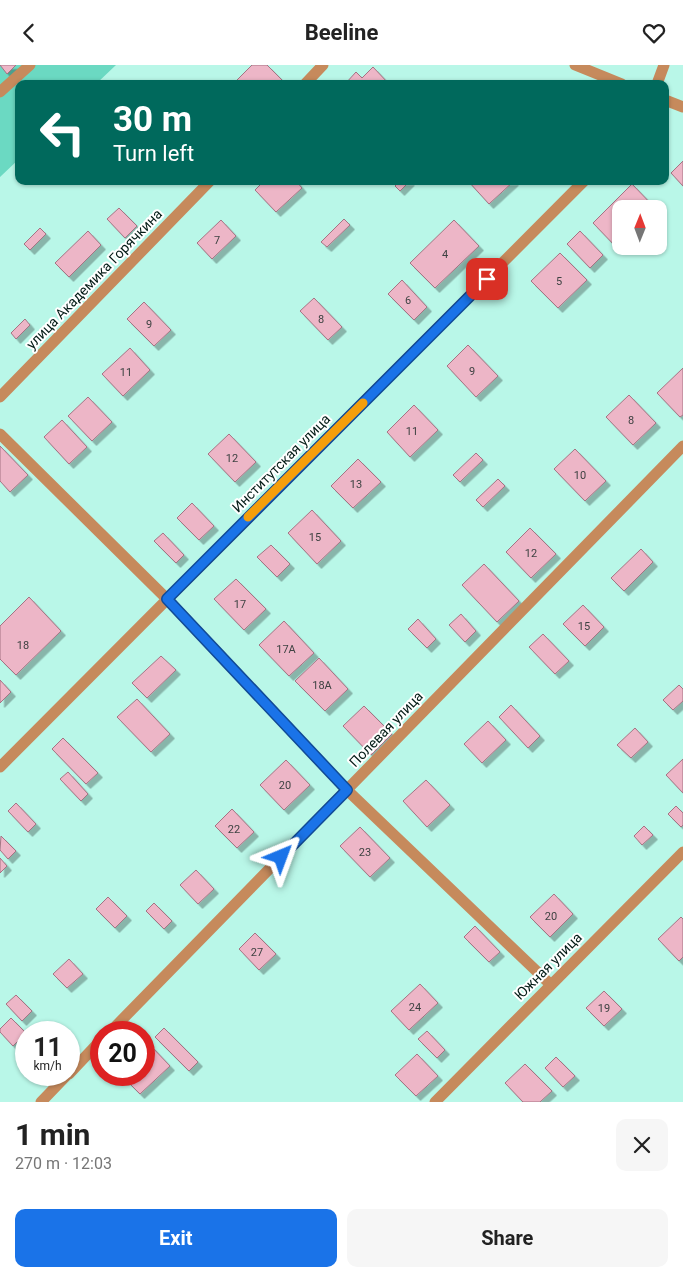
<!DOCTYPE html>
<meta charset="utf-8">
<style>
:root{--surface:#fff;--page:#f6f6f6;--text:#222;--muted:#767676;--accent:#1a73e8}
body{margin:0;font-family:Roboto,sans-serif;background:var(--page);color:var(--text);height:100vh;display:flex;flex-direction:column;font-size:19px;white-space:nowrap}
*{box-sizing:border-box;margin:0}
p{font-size:16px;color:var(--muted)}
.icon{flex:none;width:28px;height:28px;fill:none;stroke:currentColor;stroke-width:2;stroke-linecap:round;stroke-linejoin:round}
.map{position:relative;height:1037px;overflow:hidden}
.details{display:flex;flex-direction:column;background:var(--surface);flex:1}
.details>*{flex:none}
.banner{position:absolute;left:15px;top:15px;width:654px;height:105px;border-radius:10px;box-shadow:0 1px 4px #0004;background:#00695c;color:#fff;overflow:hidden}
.needle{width:32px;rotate:1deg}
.buttons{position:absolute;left:612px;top:135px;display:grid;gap:10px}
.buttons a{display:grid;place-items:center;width:55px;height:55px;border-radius:10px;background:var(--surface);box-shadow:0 1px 4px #0004;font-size:25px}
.speed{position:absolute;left:15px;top:956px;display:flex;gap:10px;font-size:25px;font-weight:700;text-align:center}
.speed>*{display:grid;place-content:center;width:65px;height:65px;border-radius:50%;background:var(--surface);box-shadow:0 1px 4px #0004;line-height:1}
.speed small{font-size:12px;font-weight:400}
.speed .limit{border:8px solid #d22;background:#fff;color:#111}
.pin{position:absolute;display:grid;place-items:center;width:42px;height:42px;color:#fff;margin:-21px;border-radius:10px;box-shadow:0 2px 8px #0006}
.me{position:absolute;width:55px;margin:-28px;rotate:44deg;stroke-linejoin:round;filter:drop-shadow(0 0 4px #0008)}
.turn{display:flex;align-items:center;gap:18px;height:105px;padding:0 15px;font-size:22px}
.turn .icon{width:65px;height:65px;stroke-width:2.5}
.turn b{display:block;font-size:35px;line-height:42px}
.round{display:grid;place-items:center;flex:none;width:52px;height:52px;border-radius:10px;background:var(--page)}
.summary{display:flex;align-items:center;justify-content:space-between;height:85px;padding:0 15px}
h1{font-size:30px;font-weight:700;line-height:38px}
.primary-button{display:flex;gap:10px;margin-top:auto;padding:10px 15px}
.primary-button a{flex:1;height:58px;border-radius:10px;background:var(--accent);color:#fff;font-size:20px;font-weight:700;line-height:58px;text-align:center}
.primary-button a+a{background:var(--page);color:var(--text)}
header{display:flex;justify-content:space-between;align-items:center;height:65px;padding:0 15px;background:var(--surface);font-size:22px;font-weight:700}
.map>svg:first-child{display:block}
</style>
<header><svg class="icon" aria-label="back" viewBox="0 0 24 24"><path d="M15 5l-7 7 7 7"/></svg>Beeline<svg class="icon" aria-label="heart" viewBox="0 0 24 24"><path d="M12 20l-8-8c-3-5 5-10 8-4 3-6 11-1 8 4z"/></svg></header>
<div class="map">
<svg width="683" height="1037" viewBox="0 0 683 1037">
<defs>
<filter id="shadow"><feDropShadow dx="4.5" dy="4.5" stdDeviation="0" flood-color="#0004"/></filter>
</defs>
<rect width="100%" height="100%" fill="#b9f7e8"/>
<path fill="#6bd9c2" d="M0 0H116L96 19H19V94L0 112Z"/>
<path fill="#edb6c7" stroke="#a57383" filter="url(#shadow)" d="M0 0H16L7 9Z
M252 0H267L283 16 280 19H233Z
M373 2 389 19H345L356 7 362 13Z
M683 96V121L671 108Z
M264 116H296L302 123 276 147 255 125Z
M400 116H410L400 126 395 121Z
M468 116H514L489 139Z
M632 119 656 144H621V181H623L619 185 593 158Z
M119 143 137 161 125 173 107 154Z
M344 154 350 160 327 182 321 177Z
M221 155 236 171 212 194 197 178Z
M454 155 479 181 435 223 410 198Z
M40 163 46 169 30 185 24 179Z
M88 166 101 180 69 212 55 198Z
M580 166 603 190 590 203 567 179Z
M560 188 587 215 558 243 531 216Z
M402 215 427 242 414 255 388 229Z
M314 233 342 262 328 275 300 246Z
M144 237 171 265 154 281 127 254Z
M25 254 30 260 16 274 11 268Z
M468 280 498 311 476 332 447 301Z
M130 283 150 305 123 331 102 309Z
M683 303V350L680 352 657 328Z
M629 330 656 358 633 380 606 352Z
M88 332 112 357 92 376 68 351Z
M414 340 438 365 410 392 387 367Z
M62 355 87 382 69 399 44 372Z
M229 369 256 397 235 417 208 389Z
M0 381 28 410 10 427 0 416Z
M575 384 606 416 585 436 554 404Z
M476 388 483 395 460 417 453 410Z
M358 394 381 417 353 443 331 421Z
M498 414 505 421 483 442 476 435Z
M192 438 214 461 199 475 177 453Z
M312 445 341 476 317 499 288 468Z
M530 463 556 489 531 513 506 487Z
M163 468 184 490 176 498 154 476Z
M271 480 290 499 277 512 257 492Z
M641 484 653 497 624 526 611 513Z
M484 499 519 536 497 557 462 520Z
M236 514 266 544 244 565 214 534Z
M29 532 61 566 16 610 0 594V561Z
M583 540 604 562 585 581 563 559Z
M461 549 476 566 465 577 449 560Z
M418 554 436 574 427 583 408 564Z
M284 556 314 588 289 611 259 580Z
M543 569 569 596 555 609 529 582Z
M161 591 176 605 147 633 132 618Z
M319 593 348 624 325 646 295 616Z
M0 615 11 627 0 638Z
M679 620 683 624V636L673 645 663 635Z
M137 634 170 669 151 687 117 652Z
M511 640 540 671 528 683 499 652Z
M364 641 392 669 371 690 343 661Z
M488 656 506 675 482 698 464 679Z
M635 663 648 677 631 693 617 680Z
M63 673 98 708 86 719 52 684Z
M683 694V728L666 710Z
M286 695 310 720 284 745 260 720Z
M68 707 88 729 81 736 60 714Z
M426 715 450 740 427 762 403 736Z
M16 738 36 759 28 767 8 746Z
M676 741 683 748V760L681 762 668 749Z
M232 744 254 767 237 783 215 761Z
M644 761 653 770 642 780 634 771Z
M360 762 390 793 370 812 340 781Z
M1 771 16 786 8 794 0 785Z
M0 793 7 801 0 808Z
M196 805 214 824 198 839 180 820Z
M554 829 573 849 550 872 530 852Z
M108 832 127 851 115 863 96 844Z
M154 838 172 856 164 864 146 846Z
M681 852 683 854V892L679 896 658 874Z
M475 861 500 887 489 897 464 872Z
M255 868 276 889 259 905 239 884Z
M69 894 83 909 67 923 53 909Z
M420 919 438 938 409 965 391 946Z
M604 926 622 944 604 961 586 943Z
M16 930 32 946 22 956 6 939Z
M11 953 26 968 13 981 0 967V964Z
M164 963 198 997 189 1006 155 972Z
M427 966 445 985 437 993 418 974Z
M150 980 170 1001 140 1029 121 1010H144V986Z
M417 989 438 1011 416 1031 395 1010Z
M556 992 575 1011 563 1022 545 1003Z
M525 999 552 1026 540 1037H523L505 1018Z"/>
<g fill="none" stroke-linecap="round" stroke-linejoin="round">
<path stroke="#c68a5c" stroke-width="11" d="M575 0 622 19
M305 19 323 0
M657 19 664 0
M0 27 30 0
M665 35 683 42
M0 332 210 116
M0 369 167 534 347 725 550 919
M0 702 584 116
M109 968 683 381
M69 1009 101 975
M41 1037 67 1010
M435 1037 683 787"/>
</g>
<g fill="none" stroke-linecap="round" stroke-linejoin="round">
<defs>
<path id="route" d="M281 792 347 725 167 534 487 214"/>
</defs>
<use href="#route" stroke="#114b97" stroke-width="12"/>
<use href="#route" stroke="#1a73e8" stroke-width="9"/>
<path stroke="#f59e0b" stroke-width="9" d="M248 452 363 338"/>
</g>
<g text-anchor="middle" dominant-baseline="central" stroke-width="4" stroke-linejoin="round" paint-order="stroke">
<g font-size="11" fill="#3e4242">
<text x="217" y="175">7</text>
<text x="445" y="189">4</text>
<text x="559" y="216">5</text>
<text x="408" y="235">6</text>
<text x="321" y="254">8</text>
<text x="149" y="259">9</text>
<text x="472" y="306">9</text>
<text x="126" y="307">11</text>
<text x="631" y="355">8</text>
<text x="412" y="366">11</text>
<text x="232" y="393">12</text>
<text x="580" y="410">10</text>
<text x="356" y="419">13</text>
<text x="315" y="472">15</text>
<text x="531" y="488">12</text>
<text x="240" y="539">17</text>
<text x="584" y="561">15</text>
<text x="23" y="580">18</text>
<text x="286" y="584">17А</text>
<text x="322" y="620">18А</text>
<text x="285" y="720">20</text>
<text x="234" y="764">22</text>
<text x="365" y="787">23</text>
<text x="551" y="851">20</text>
<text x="257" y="887">27</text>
<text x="415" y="942">24</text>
<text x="604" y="943">19</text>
</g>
<g font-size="14" fill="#031b16" stroke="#fff">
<text transform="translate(94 214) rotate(-46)">улица Академика Горячкина</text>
<text transform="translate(281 398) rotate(-45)">Институтская улица</text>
<text transform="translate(386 664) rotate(-46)">Полевая улица</text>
<text transform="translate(548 901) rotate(-45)">Южная улица</text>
</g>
</g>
</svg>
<div class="buttons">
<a><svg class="needle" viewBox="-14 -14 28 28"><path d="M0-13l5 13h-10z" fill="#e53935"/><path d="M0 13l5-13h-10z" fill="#767676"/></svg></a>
</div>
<div class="speed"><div>11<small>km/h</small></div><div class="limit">20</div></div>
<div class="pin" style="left:487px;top:214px;background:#d93025"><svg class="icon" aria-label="arrive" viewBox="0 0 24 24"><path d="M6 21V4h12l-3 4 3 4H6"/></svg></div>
<svg class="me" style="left:281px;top:792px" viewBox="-20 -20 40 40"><path d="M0-17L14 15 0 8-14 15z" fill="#1a73e8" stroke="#fff" stroke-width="4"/></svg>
<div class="banner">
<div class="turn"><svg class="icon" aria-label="left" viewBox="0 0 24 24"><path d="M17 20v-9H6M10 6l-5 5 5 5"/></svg><div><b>30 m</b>Turn left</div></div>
</div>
</div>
<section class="details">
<div class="summary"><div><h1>1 min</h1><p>270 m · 12:03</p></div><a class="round"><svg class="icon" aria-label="close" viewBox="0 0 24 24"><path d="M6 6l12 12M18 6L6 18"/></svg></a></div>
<div class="primary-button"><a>Exit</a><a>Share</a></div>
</section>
